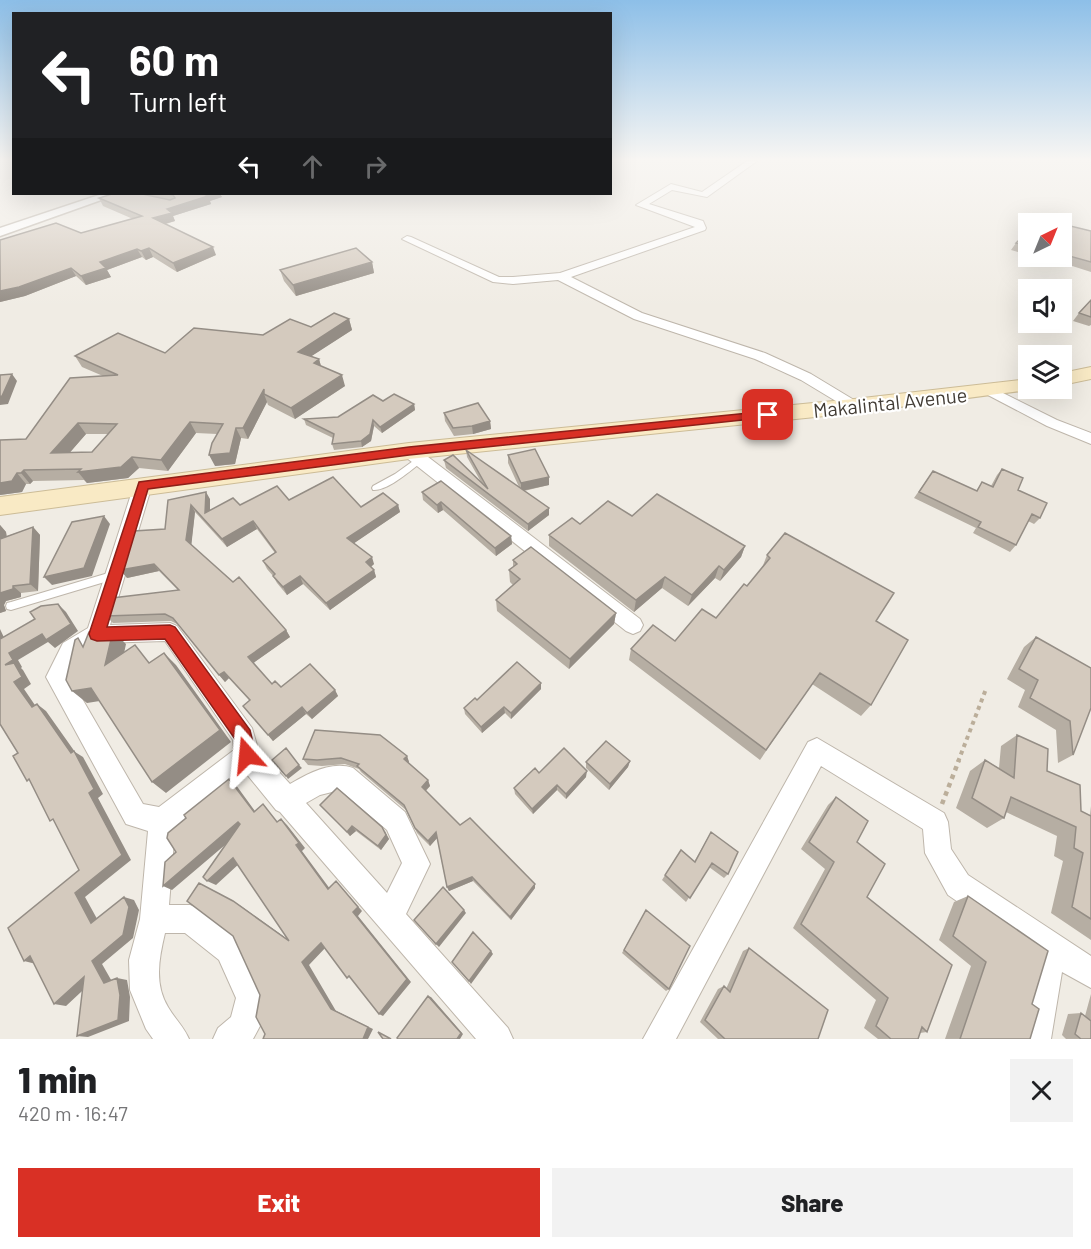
<!DOCTYPE html>
<meta charset="utf-8">
<style>
:root{--surface:#fff;--page:#f2f2f2;--text:#202124;--muted:#757577;--accent:#d93025}
body{margin:0;font-family:Barlow,sans-serif;background:var(--page);color:var(--text);height:100vh;display:flex;flex-direction:column;font-size:22px;white-space:nowrap}
*{box-sizing:border-box;margin:0}
p{font-size:20px;color:var(--muted)}
.icon{flex:none;width:33px;height:33px;fill:none;stroke:currentColor;stroke-width:2;stroke-linecap:round;stroke-linejoin:round}
.map{position:relative;height:1039px;overflow:hidden}
.side{display:flex;flex-direction:column;background:var(--surface);flex:1}
.side>*{flex:none}
.banner{position:absolute;left:12px;top:12px;width:600px;height:183px;border-radius:0px;box-shadow:0 6px 24px #0002;background:#202124;color:#fff;overflow:hidden}
.needle{width:39px;rotate:43deg}
.tools{position:absolute;left:1018px;top:213px;display:grid;gap:12px}
.tools a{display:grid;place-items:center;width:54px;height:54px;border-radius:0px;background:var(--surface);box-shadow:0 6px 24px #0002;font-size:30px}
.pin{position:absolute;display:grid;place-items:center;width:51px;height:51px;color:#fff;margin:-26px;border-radius:12px;box-shadow:0 3px 9px #0006}
.me{position:absolute;width:66px;margin:-33px;rotate:342deg;stroke-linejoin:round;filter:drop-shadow(0 0 4px #0008)}
.turn{display:flex;align-items:center;gap:21px;height:126px;padding:0 18px;font-size:27px}
.turn .icon{width:78px;height:78px;stroke-width:2.5}
.turn b{display:block;font-size:42px;line-height:51px}
.lanes{display:flex;align-items:center;height:57px;padding:0 18px;background:#0003;justify-content:center;gap:30px;direction:ltr}
.lanes .off{opacity:.35}
.round{display:grid;place-items:center;flex:none;width:63px;height:63px;border-radius:0px;background:var(--page)}
.summary{display:flex;align-items:center;justify-content:space-between;height:102px;padding:0 18px}
h1{font-size:36px;font-weight:800;line-height:45px}
.primary-button{display:flex;gap:12px;margin-top:auto;padding:12px 18px}
.primary-button a{flex:1;height:69px;border-radius:0px;background:var(--accent);color:#fff;font-size:24px;font-weight:800;line-height:69px;text-align:center}
.primary-button a+a{background:var(--page);color:var(--text)}
.map>svg:first-child{display:block}
</style>
<div class="map">
<svg width="1091" height="1039" viewBox="0 0 1091 1039">
<rect width="100%" height="100%" fill="#f0ece4"/>
<g fill="none" stroke-linecap="round" stroke-linejoin="round">
<defs>
<path id="service" d="M420 456 423 457 424 459 423 461C411 470 388 491 373 490L372 488 373 486 395 474Z
M115 571 118 572 120 575 118 578 11 610 7 609 6 606 7 603 11 602Z"/>
<path id="minor" d="M747 161H757L707 197 672 190 649 204 703 221 706 228 705 230 571 277 642 313 765 353 811 374 859 403 861 406 859 409H849L801 380 755 359 634 319 558 280 513 284 493 282 402 239 407 236 411 237 499 277H513L560 273 695 227 636 205 671 184 702 192Z
M991 387 1057 420 1091 433V444L1047 426 986 394 984 391 986 388Z
M409 446 415 447 640 619 643 625 640 631 633 634 626 631 403 455 401 451 403 447Z
M143 479 149 481 152 485 110 625 170 623 177 626 252 728 258 749 290 784C307 774 332 760 353 768L405 812 430 864 406 914 508 1028 513 1039H476L280 812 276 810 245 772 175 828 169 905H190L200 909 239 940 266 998 260 1026 253 1039H213L218 1028 231 1017 236 998 219 960 185 933H165C159 958 154 984 168 1007 175 1019 184 1027 189 1039H153L146 1029 130 990 129 960 140 919 148 831 126 824 46 677 63 643 88 628 134 485 137 481ZM165 641 233 740 234 750 159 807 143 804 69 676 79 657 100 643ZM340 790 387 830 402 863 387 893 306 803 320 795Z
M817 738 944 813 948 822 951 849 968 875 1091 956V988L1062 972 1051 1039H1019L1035 955 948 895 925 853 923 829 821 766 676 1039H643L808 742Z"/>
<path id="tertiary" d="M102 194H118L0 236V228Z"/>
<path id="secondary" d="M1091 367V379L1062 385V373Z
M1029 379V388L1036 389 854 413 409 459 0 515V497L409 443 854 399Z"/>
</defs>
<use href="#service" stroke="#beb6ab" stroke-width="2"/>
<use href="#minor" stroke="#beb6ab" stroke-width="2"/>
<use href="#tertiary" stroke="#beb6ab" stroke-width="3"/>
<use href="#secondary" stroke="#ccbc97" stroke-width="2"/>
<path stroke="#bbae9a" stroke-width="4" stroke-dasharray="4 4" stroke-linecap="butt" d="M958 762 986 689"/>
<path stroke="#bbae9a" stroke-width="4.5" stroke-dasharray="4.5 4.5" stroke-linecap="butt" d="M942 804 959 760"/>
<use href="#service" fill="#fff" fill-rule="evenodd"/>
<use href="#minor" fill="#fff" fill-rule="evenodd"/>
<use href="#tertiary" fill="#fff" fill-rule="evenodd"/>
<use href="#secondary" fill="#f9eac5" fill-rule="evenodd"/>
</g>
<path fill="#b6aea3" fill-rule="evenodd" d="M112 194H220L222 197 210 201 211 204 173 216 175 221 166 224 216 255 177 272 153 257 146 260 142 257 107 270 111 277 86 285 76 276 25 296 0 302V240L81 233 133 219 103 206 99 198Z
M1062 224 1091 231V272L1041 256H1062Z
M1029 230V255L1011 250 1016 243Z
M372 262 374 273 296 296 284 281 280 270Z
M1091 300V325L1089 326 1073 321 1079 313Z
M349 319 352 330 311 356 319 359 321 366 345 386 295 419 268 405 267 402 248 439 241 438 235 464 215 466 217 434 196 433 168 471 139 468 128 478 87 483 84 480 33 481 30 484H26L22 492 0 495 26 439 103 376 82 367 75 356 165 353 263 335 311 327ZM86 434H108L92 452 69 453Z
M383 401 414 404 415 410 382 433 374 426 371 441 362 447 334 450 332 444 333 438 306 425 304 419 338 417Z
M444 413 490 421 491 429 473 434 454 436 445 421Z
M466 450 519 487 508 463V455L549 477V485L524 491 549 508V515L528 531 446 468 444 460 481 482 467 457Z
M1002 469 1040 518 1034 524 1028 521 1016 545 1010 552 973 533 976 528 914 498 933 471 976 491 982 482 991 486 997 475Z
M422 492 511 536 512 544 496 556 443 510 438 513 423 500Z
M210 499V510L240 505 289 500 361 507 398 505 400 512 354 543 374 564 371 567 374 570 376 577 330 610 303 584 287 595 277 583 273 576 267 569 263 561 275 553 257 529 227 547 195 512 191 545 286 630 290 637 253 663 272 684 281 687 335 690 338 696 312 719 306 714 273 741 243 706 250 701 229 678 225 682 179 625 171 621 113 623 106 616 178 590 159 571 127 578 165 529 168 500Z
M632 516 745 546 741 557 720 581 715 578 688 606 662 588 634 612 549 546V535L580 524Z
M0 525 6 532 7 536 33 527 40 535 38 591 21 593V597L6 601 4 605 6 611 0 613Z
M767 555 876 621 871 705 861 716 812 684 760 760 629 660 631 649 675 641 716 618 747 586 762 568Z
M513 560 616 613 614 624 569 669 497 611 496 600 513 585 510 582 509 570 513 567Z
M1036 637 1091 668 1073 755 1058 763 1056 730 1018 707 1025 690 1007 679 1024 647Z
M541 683V689L511 719 505 713 482 733 465 714 464 708 477 700Z
M1017 735 1081 811 1090 815 1091 806V940L1051 913 1063 861 1054 856 1057 836 1006 812 1004 818 987 828 956 808 970 771 985 760 999 768 1001 746Z
M407 756 409 762V763L428 780 430 786 426 791 460 825 535 884V888L511 920 473 881 449 891 447 887 437 838 430 846 417 833 406 810 361 772 359 769 345 764 322 766 308 765 303 759Z
M630 761 628 767 609 790 586 768V762Z
M539 773 586 777 566 799 557 790 533 814 515 794 514 788Z
M836 797 857 842 867 897 927 1032 920 1033 918 1039H878L864 1028 876 1000 793 928 825 869 801 849 828 805Z
M324 809 385 831 389 839 381 850 356 831 350 836Z
M711 832 728 874 724 878 709 867 686 902 662 880 681 850 694 862Z
M968 896 1032 1004 1030 1039H945L971 966 939 940 954 902Z
M646 910 669 989 666 991 622 953Z
M749 948 818 1039H718L700 1022 718 989 724 986 726 989 743 951Z
M1091 994V1039H1066L1062 1035 1068 1014 1081 1013 1085 1016Z"/>
<path fill="#948d85" d="M206 194H220L222 197 210 201 211 204 173 216 175 221 157 226 153 218 167 209Z
M213 247 216 255 177 272 173 263Z
M149 248 153 257 146 260 141 251Z
M137 249 142 257 107 270 111 277 86 285 81 276 100 262Z
M372 262 374 273 296 296 293 285Z
M71 268 76 276 25 296 0 302V291Z
M349 319 352 330 301 363 298 352Z
M319 359 322 370 314 363Z
M12 374 17 381 8 404 0 405V397Z
M342 375 345 386 295 419 291 408Z
M264 389V394L267 402 248 439 243 428Z
M414 404 415 410 382 433 380 427Z
M373 420 374 426 371 441 362 447 361 441Z
M490 421 491 429 473 434 472 426Z
M190 422 196 433 168 471 161 460Z
M78 423 86 434 60 464 51 453Z
M236 428 241 438 235 464 215 466 209 455Z
M132 457 139 468 128 478 87 483 78 472Z
M24 470 33 481 30 484 21 473Z
M17 473 26 484 22 492 0 495V483Z
M549 477V485L521 491V483Z
M206 492 210 499V520L205 513Z
M441 502 443 510 438 513 437 505Z
M191 505 195 512 191 548 186 540Z
M398 505 400 512 350 546 347 538Z
M549 508V515L528 531V524Z
M104 516 110 524 92 576 52 585 44 577Z
M253 521 257 529 227 547 222 539Z
M0 525 6 532 7 547 0 540Z
M33 527 40 535 38 591 30 584Z
M511 536 512 544 496 556 495 548Z
M745 546 741 557 720 581 724 570Z
M372 557 374 564 368 569 366 562Z
M154 564 159 571 127 578 120 570Z
M719 566 715 578 688 606 692 595Z
M374 570 376 577 330 610 326 603Z
M300 576 303 584 287 595 283 587Z
M665 577 662 588 634 612 636 600Z
M13 586 21 593V597L6 601 4 605 6 611 0 613V593Z
M58 604 66 612 78 631 55 648 48 642 18 660 22 667 21 668 23 670 31 684 24 689 41 714 32 707 14 682 5 665 9 653Z
M616 613 614 624 569 669 570 659Z
M0 629 8 646 0 640Z
M286 630 290 637 252 664 248 657Z
M113 631 126 644 119 677 105 665Z
M164 653 176 665 231 742 166 793 152 782Z
M224 672 229 678 225 682 219 675Z
M541 683V689L511 719V713Z
M91 688 106 700 87 703 72 691Z
M335 690 338 696 312 719 307 713Z
M37 704 46 711 75 752 83 757 103 794 98 798 131 860 85 897 101 926 91 923 75 893 122 855 89 793Z
M302 707 306 714 273 741 268 735Z
M504 707 505 713 482 733 481 727Z
M407 756 409 762 407 765 404 759Z
M630 761 628 767 609 790 610 784Z
M299 765 302 768 288 779 286 776Z
M587 771 586 777 566 799V794Z
M229 779 236 785 260 818 254 812Z
M428 780 430 786 424 792 422 787Z
M557 785V790L533 814 532 809Z
M281 819 287 825 305 848 302 851 333 893 328 889 296 845Z
M238 822 245 828 172 890 163 886Z
M352 826 356 831 350 836 347 832Z
M382 827 389 839 381 850 378 846Z
M436 832 438 837 430 846 428 841Z
M233 858 240 863 216 885 207 881Z
M472 877 473 881 449 891 447 887Z
M336 881 362 911 358 916 411 982 383 1016 379 1014 353 912Z
M535 884V888L511 920 510 917Z
M124 897 134 900 139 910 133 938 102 964 114 985 104 983 92 961Z
M233 901 241 906 296 945 289 941Z
M464 910 466 913 439 947 436 944Z
M321 943 327 946 309 965 336 1011 373 1029 368 1039H363L331 1009 302 962Z
M491 951 493 954 471 984 469 981Z
M30 956 36 964 24 961Z
M84 977 95 979 66 1006 54 1004Z
M117 978 127 980 130 997 129 1021 88 1037 77 1036Z
M428 996 431 997 463 1034 460 1039H457Z"/>
<path fill="#d4cabe" stroke="#948d85" stroke-width="1.5" fill-rule="evenodd" d="M112 194H142L170 200 175 198 173 195 167 194H206H204L208 196 167 209 172 213 153 218 213 247 173 263 149 248 141 251 137 249 100 262 106 268 81 276 71 268 19 287 0 291V240L56 223 81 233 142 216 99 198Z
M1040 218 1060 224H1035Z
M1062 224 1091 231V262L1062 254Z
M1029 230V246L1016 243Z
M356 248 372 262 293 285 280 270Z
M1091 300V317L1079 313Z
M334 313 349 319 298 352 319 359 314 363 342 375 291 408 264 394V389L243 428H236L230 453 209 455 212 443 223 424 190 422 161 460 132 457 121 467 78 472 81 469 24 470 21 473H17L12 481 0 483V440L26 439 70 378 118 375 75 356 118 333 165 353 194 328 263 335 290 319 311 327ZM78 423 117 424 92 452 51 453Z
M12 374 2 396 0 397V375Z
M394 394 414 404 380 427 373 420 370 434 361 441 332 444 334 434 304 419 338 417 373 395 383 401Z
M478 403 490 421 472 426 453 428 444 413Z
M535 449 549 477 521 483 508 455Z
M466 450 549 508 528 524 444 460 453 455 488 489Z
M1002 469 1023 478 1018 490 1047 503 1040 518 1032 514 1016 545 978 527 981 522 919 492 933 471 977 491 982 482 993 487Z
M333 477 361 507 383 493 398 505 347 538 372 557 366 562 374 570 326 603 300 576 283 587 273 576 275 574 263 561 276 552 253 521 222 539 191 505 186 540 233 582 239 577 286 630 248 657 272 684 275 681 281 687 310 664 335 690 307 713 302 707 268 735 243 706 250 700 224 672 219 675 173 618 165 614 106 616 112 598 179 590 154 564 120 570 134 531 165 529 168 500 206 492 205 513 233 498 240 505 277 486 289 500Z
M441 481 511 536 495 548 441 502 437 505 422 492Z
M657 494 745 546 724 570 719 566 692 595 665 577 636 600 549 535 572 518 580 524 608 501 632 516Z
M104 516 84 568 44 577 72 522Z
M33 527 30 584 13 586V589L0 593V539Z
M785 533 894 593 876 621 908 640 871 705 820 673 766 750 631 649 653 625 675 641 702 609 716 618 744 584 747 586 770 558 767 555Z
M531 547 616 613 570 659 496 600 520 579 509 570 517 564 513 560Z
M58 604 71 624 46 640 42 634 9 653 13 660 5 665 14 663 22 677 14 682 32 707 37 704 71 753 74 751 94 789 89 793 122 855 75 893 91 923 124 897 129 907 123 935 92 961 104 983 117 978 120 995 118 1020 77 1036 84 977 54 1004 30 956 24 961 8 928 79 870 53 819 50 821 29 779 27 781 13 756 18 753 0 724V639L35 619 30 612 41 606Z
M113 631 105 665 135 645 149 663 164 653 220 730 152 782 91 688 72 691 66 680 75 640 78 638 83 647 89 632Z
M1036 637 1091 668V708L1073 755 1070 721 1030 698 1038 680 1019 669Z
M517 662 541 683 511 713 504 707 481 727 464 708 475 698 477 700Z
M315 730 380 735 407 756 404 759 428 780 422 787 460 825 470 818 535 884 510 917 472 877 447 887 436 832 428 841 415 828 404 805 357 766 359 764 341 758 317 760 303 759Z
M1017 735 1048 749 1047 771 1080 785 1081 811 1091 816V919L1072 907 1083 853 1074 848 1076 827 1011 797 1004 818 972 798 985 760 1014 778Z
M606 741 630 761 610 784 586 762Z
M286 748 299 765 286 776 272 760Z
M564 748 587 771 566 794 557 785 532 809 514 788 535 768 539 773Z
M229 779 254 812 263 804 277 822 281 819 299 843 296 845 328 889 336 881 358 907 353 912 407 979 379 1014 349 976 347 978 321 943 302 962 331 1009 368 1027 363 1039H263L265 1034 256 1017 260 995 233 936 187 901 199 883 233 901 289 941 233 858 207 881 203 877 240 824 238 822 163 886 165 862 176 852 167 838 168 833 186 818 184 815Z
M337 788 382 827 386 835 378 846 352 826 347 832 320 805Z
M836 797 868 821 857 842 885 864 867 897 952 965 927 1032 922 1027 918 1039H891L876 1026 888 998 801 924 834 862 809 842Z
M711 832 738 852 728 874 712 863 690 898 665 875 681 850 695 862Z
M443 887 464 910 436 944 414 920Z
M968 896 1048 951 1032 1004 1039 1009 1030 1039H960L986 962 953 936Z
M646 910 690 946 669 989 624 950Z
M473 932 491 951 469 981 452 962Z
M749 948 828 1010 818 1039H725L705 1020 724 986 730 992Z
M428 996 461 1033 457 1039H398L397 1038Z
M1081 1013 1091 1021V1039H1081L1075 1034Z
M378 1032 391 1039H383Z"/>
<linearGradient id="sky" x2="0" y2="1"><stop stop-color="#8dbfe8"/><stop offset="0.52" stop-color="#f8f6f3"/><stop offset="1" stop-color="#f8f6f3" stop-opacity="0"/></linearGradient>
<rect width="1091" height="307" fill="url(#sky)"/>
<path fill="#d93025" stroke="#8d1f18" stroke-width="1.5" d="M768 411 773 415 772 417 409 455 148 489 107 627 170 625 175 627 250 730 256 755 253 762 247 764 240 762 235 739 165 639 97 641 91 639 89 634 139 482 409 447Z"/>
<g text-anchor="middle" dominant-baseline="central" stroke-width="4.5" stroke-linejoin="round" paint-order="stroke">
<g font-size="20" fill="#423c35" stroke="#fff">
<text transform="translate(890 402) rotate(-6)">Makalintal Avenue</text>
</g>
</g>
</svg>
<div class="tools">
<a><svg class="needle" viewBox="-14 -14 28 28"><path d="M0-13l5 13h-10z" fill="#e53935"/><path d="M0 13l5-13h-10z" fill="#757577"/></svg></a>
<a><svg class="icon" aria-label="sound" viewBox="0 0 24 24"><path d="M4 9h4l5-4v14l-5-4H4zM17 9q2 3 0 6"/></svg></a>
<a><svg class="icon" aria-label="layers" viewBox="0 0 24 24"><path d="M12 4l9 5-9 5-9-5zM3 14l9 5 9-5"/></svg></a>
</div>
<div class="pin" style="left:768px;top:415px;background:#d93025"><svg class="icon" aria-label="arrive" viewBox="0 0 24 24"><path d="M6 21V4h12l-3 4 3 4H6"/></svg></div>
<svg class="me" style="left:247px;top:755px" viewBox="-20 -20 40 40"><path d="M0-17L14 15 0 8-14 15z" fill="#d93025" stroke="#fff" stroke-width="4"/></svg>
<div class="banner">
<div class="turn"><svg class="icon" aria-label="left" viewBox="0 0 24 24"><path d="M17 20v-9H6M10 6l-5 5 5 5"/></svg><div><b>60 m</b>Turn left</div></div>
<div class="lanes"><svg class="icon" aria-label="left" viewBox="0 0 24 24"><path d="M17 20v-9H6M10 6l-5 5 5 5"/></svg><svg class="icon off" aria-label="ahead" viewBox="0 0 24 24"><path d="M12 20V5M6 11l6-6 6 6"/></svg><svg class="icon off" aria-label="right" viewBox="0 0 24 24"><path d="M7 20v-9h11M14 6l5 5-5 5"/></svg></div>
</div>
</div>
<section class="side">
<div class="summary"><div><h1>1 min</h1><p>420 m · 16:47</p></div><a class="round"><svg class="icon" aria-label="close" viewBox="0 0 24 24"><path d="M6 6l12 12M18 6L6 18"/></svg></a></div>
<div class="primary-button"><a>Exit</a><a>Share</a></div>
</section>
